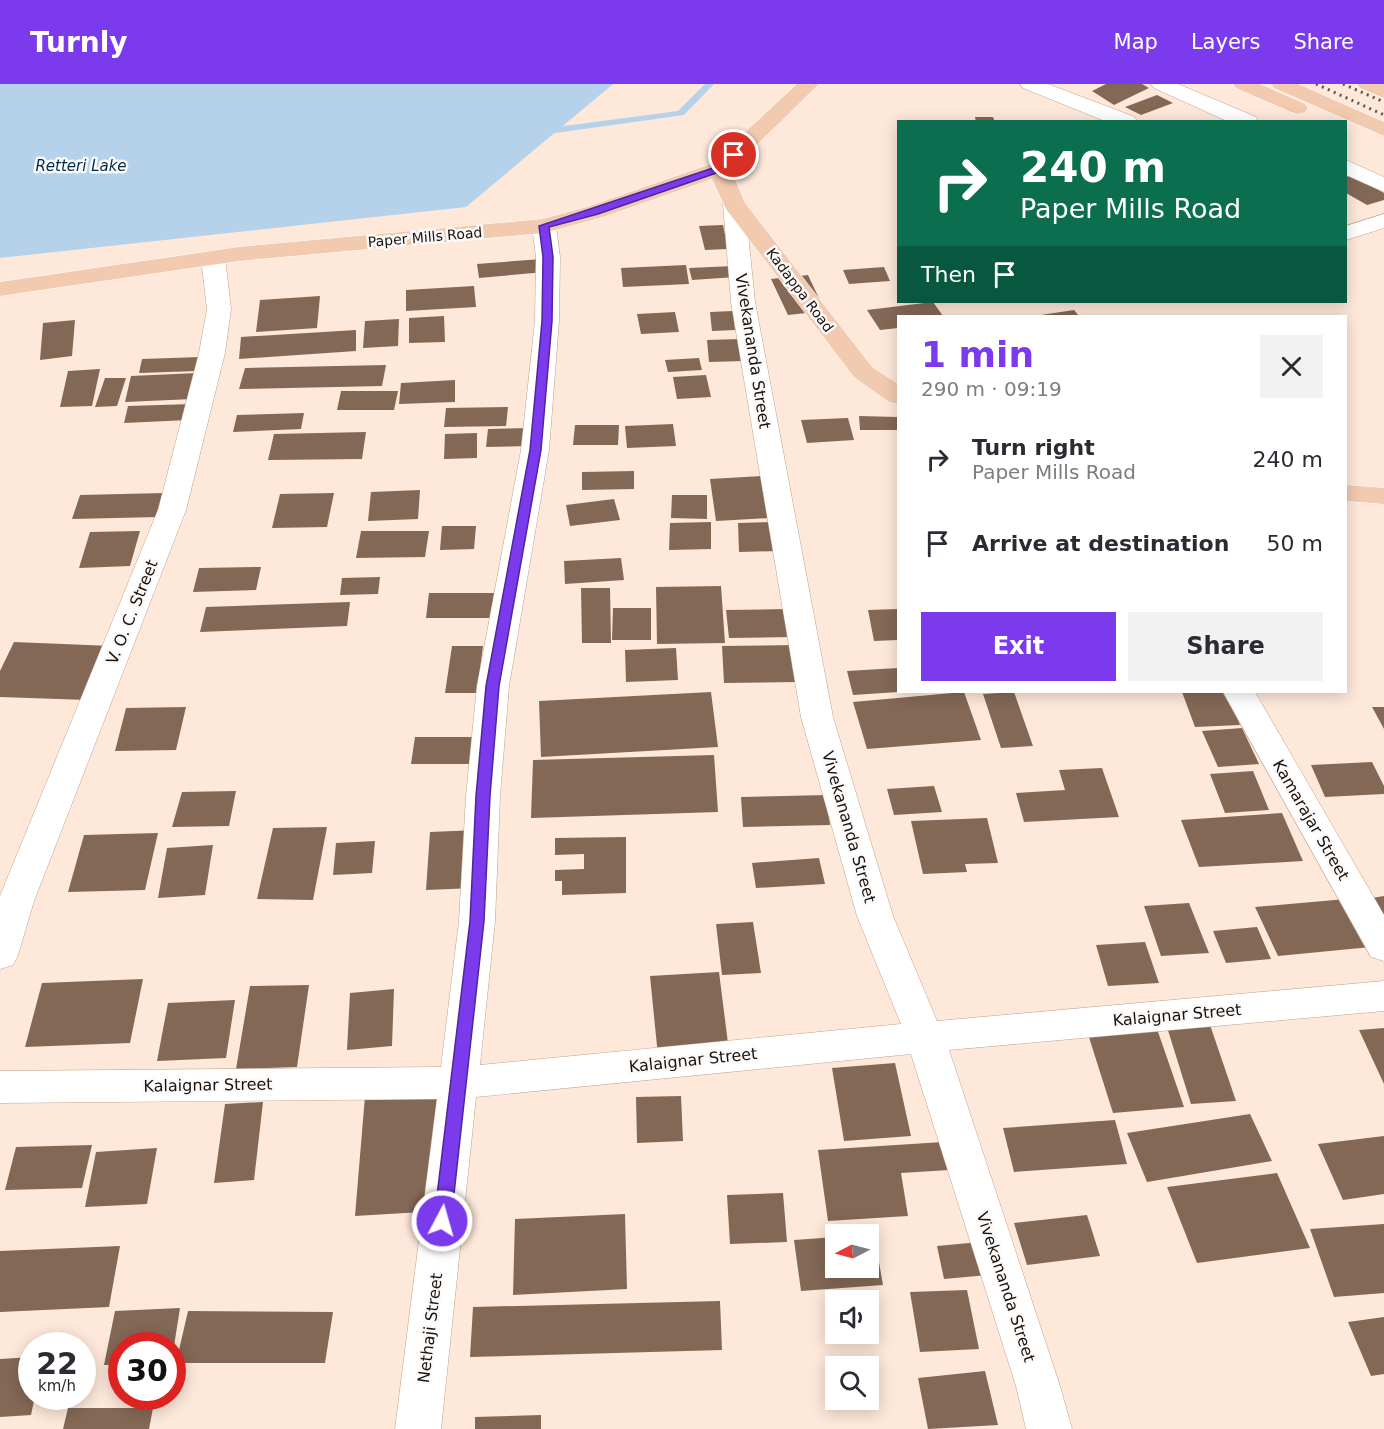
<!DOCTYPE html>
<meta charset="utf-8">
<style>
:root{--surface:#fff;--page:#f2f2f3;--text:#2b2b33;--muted:#7c7c81;--accent:#7c3aed}
body{margin:0;font-family:"DejaVu Sans",sans-serif;background:var(--page);color:var(--text);height:100vh;display:flex;flex-direction:column;font-size:22px;white-space:nowrap}
*{box-sizing:border-box;margin:0}
p{font-size:20px;color:var(--muted)}
.icon{flex:none;width:33px;height:33px;fill:none;stroke:currentColor;stroke-width:2;stroke-linecap:round;stroke-linejoin:round}
.map{position:relative;flex:1;overflow:hidden}
.drawer{position:absolute;left:897px;top:231px;width:450px;height:378px;display:flex;flex-direction:column;background:var(--surface);border-radius:0px;box-shadow:0 3px 15px #0003}
.drawer>*{flex:none}
.guide{position:absolute;left:897px;top:36px;width:450px;height:183px;border-radius:0px;box-shadow:0 3px 15px #0003;background:#0b6e4f;color:#fff;overflow:hidden}
.needle{width:39px;rotate:264deg}
.tools{position:absolute;left:825px;top:1140px;display:grid;gap:12px}
.tools a{display:grid;place-items:center;width:54px;height:54px;border-radius:0px;background:var(--surface);box-shadow:0 3px 15px #0003;font-size:30px}
.speed{position:absolute;left:18px;top:1248px;display:flex;gap:12px;font-size:30px;font-weight:700;text-align:center}
.speed>*{display:grid;place-content:center;width:78px;height:78px;border-radius:50%;background:var(--surface);box-shadow:0 3px 15px #0003;line-height:1}
.speed small{font-size:15px;font-weight:400}
.speed .limit{border:9px solid #d22;background:#fff;color:#111}
.pin{position:absolute;display:grid;place-items:center;width:51px;height:51px;color:#fff;margin:-26px;border:3px solid #fff;border-radius:50%;box-shadow:0 2px 6px #0007}
.me{position:absolute;width:66px;margin:-33px;rotate:6deg;stroke-linejoin:round;filter:drop-shadow(0 0 4px #0008)}
.turn{display:flex;align-items:center;gap:21px;height:126px;padding:0 24px;font-size:27px}
.turn .icon{width:78px;height:78px;stroke-width:2.5}
.turn b{display:block;font-size:42px;line-height:51px}
.then{display:flex;align-items:center;height:57px;padding:0 24px;background:#0003;gap:12px;font-size:22px}
.round{display:grid;place-items:center;flex:none;width:63px;height:63px;border-radius:0px;background:var(--page)}
.overview{display:flex;align-items:center;justify-content:space-between;height:102px;padding:0 24px}
h1{font-size:36px;font-weight:800;line-height:45px;color:var(--accent)}
.cta{display:flex;gap:12px;margin-top:auto;padding:12px 24px}
.cta a{flex:1;height:69px;border-radius:0px;background:var(--accent);color:#fff;font-size:24px;font-weight:800;line-height:69px;text-align:center}
.cta a+a{background:var(--page);color:var(--text)}
ul{padding:0;list-style:none}
li{display:flex;align-items:center;gap:18px;height:84px;padding:0 24px}
li div{flex:1}
li b{display:block;font-size:22px}
li em{font-style:normal}
header{display:flex;align-items:center;gap:36px;box-sizing:border-box;height:84px;padding:0 30px;background:var(--accent);color:#fff}
header strong{font-size:28px}
nav{display:flex;gap:33px;margin-inline-start:auto;font-size:21px}
.map>svg:first-child{display:block}
</style>
<header>
<strong>Turnly</strong>
<nav><a>Map</a><a>Layers</a><a>Share</a></nav>
</header>
<div class="map">
<svg width="1384" height="1345" viewBox="0 0 1384 1345">
<rect width="100%" height="100%" fill="#fde8da"/>
<path fill="#b6d1ea" d="M0 0H613L466 123 0 174Z"/>
<g fill="none" stroke-linecap="round" stroke-linejoin="round">
<path fill="#b6d1ea" fill-rule="evenodd" d="M705 0H714L684 31 541 51 537 48 541 45 678 27Z"/>
</g>
<path fill="#846856" d="M1106 0H1142L1149 4 1114 21 1092 7Z
M1157 11 1173 19 1141 31 1125 23Z
M975 33H993L995 38H976Z
M1352 91 1384 109V116L1367 121 1346 109V93Z
M723 141 728 165 705 166 699 142Z
M542 175 545 188 479 194 477 180Z
M686 181 689 200 623 203 621 184Z
M734 182 736 193 692 196 689 184Z
M884 183 890 197 849 200 843 186Z
M808 191 825 227 788 231 771 195Z
M474 202 476 223 406 227V206Z
M320 212 317 244 256 248 260 216Z
M933 218 943 232H898V244L880 246 867 226Z
M1074 226 1079 232H1041V231Z
M733 227 735 246 712 247 710 228Z
M675 228 679 248 641 250 637 230Z
M444 232 445 258 409 259V234Z
M399 235 398 262 363 264 365 237Z
M75 236 72 272 40 276 43 239Z
M356 246V267L239 275 241 253Z
M741 255 744 277 709 278 707 256Z
M201 273 197 287 139 289 142 275Z
M699 274 702 286 668 288 665 276Z
M386 281 382 302 239 305 245 284Z
M100 285 92 322 60 323 68 287Z
M198 289 193 315 125 318 131 292Z
M706 291 711 313 677 315 673 293Z
M105 294H126L117 322 95 323Z
M455 296V318L399 320 401 299Z
M341 307H398L394 326H337Z
M192 320 188 336 124 339 128 322Z
M508 323 506 342 444 343 446 324Z
M304 329 301 345 233 348 237 331Z
M859 332 898 333V346H860Z
M848 334 854 356 807 359 801 336Z
M673 340 676 362 627 364 625 342Z
M575 341H619L618 361H573Z
M530 344 529 362 486 363 488 345Z
M366 348 362 375 268 376 274 350Z
M477 349V374L444 375 445 350Z
M634 387V405L582 406V388Z
M762 392 770 434 716 437 710 395Z
M420 406 418 435 368 437 371 408Z
M165 409 159 433 72 435 80 411Z
M334 409 327 443 272 444 280 410Z
M672 411H707V435L671 434Z
M614 415 620 436 570 442 566 421Z
M711 438V465L669 466 670 439Z
M773 438 776 467 739 468 738 439Z
M442 442H476L474 465 440 466Z
M140 447 130 482 79 484 90 448Z
M361 447H429L425 473 356 474Z
M621 474 624 496 565 500 564 477Z
M261 483 256 506 193 508 199 484Z
M380 493 378 510 340 511 342 494Z
M721 502 725 559 657 560 656 503Z
M581 504H610L611 559H582Z
M429 509H498L495 534H426Z
M350 518 347 542 200 548 206 523Z
M613 524H651V556H612Z
M787 525 791 553 729 554 726 526Z
M898 525V556L874 557 868 526Z
M14 558 112 562 88 616 0 613V587Z
M797 561 800 598 724 599 722 562Z
M452 562H483L477 609H445Z
M676 564 678 596 626 598 625 566Z
M898 584V608L853 611 847 587Z
M711 608 718 663 541 673 539 617Z
M964 608 981 656 867 665 853 618Z
M1014 608 1033 662 1001 664 983 610Z
M1182 608H1227L1240 641 1195 643Z
M186 623 176 666 115 667 126 624Z
M1372 623H1384V645Z
M1242 644 1259 680 1218 683 1202 647Z
M415 653H479L477 680H411Z
M714 671 718 728 531 734 533 676Z
M1372 678 1384 702V710L1325 713 1311 681Z
M1102 684 1119 733 1024 738 1016 709 1065 706 1059 686Z
M1253 687 1269 726 1225 729 1210 690Z
M934 702 942 728 894 731 887 705Z
M236 707 229 742 172 743 182 708Z
M827 711 830 741 743 743 741 713Z
M1282 729 1303 777 1199 783 1181 736Z
M987 734 998 779 965 780 967 788 923 790 911 737Z
M327 743 313 816 257 815 273 744Z
M478 746 475 804 426 806 430 748Z
M158 749 145 806 68 808 84 751Z
M626 753V809L562 811V797H555V786L584 785V770L555 771V754Z
M375 757 372 789 333 791 336 759Z
M213 761 205 811 158 814 167 764Z
M819 774 825 800 756 804 752 779Z
M1384 812V835L1372 814Z
M1346 815 1371 863 1278 872 1255 823Z
M1189 819 1209 869 1161 872 1144 822Z
M753 838 761 889 722 891 716 840Z
M1257 843 1271 875 1226 879 1213 847Z
M1145 858 1159 899 1108 902 1096 861Z
M719 888 729 967 658 972 650 892Z
M143 895 130 959 25 963 42 899Z
M309 901 297 983 236 985 250 902Z
M394 905 392 962 347 966 350 909Z
M235 916 226 974 157 977 168 919Z
M1209 938 1236 1017 1191 1020 1166 940Z
M1156 942 1184 1023 1113 1029 1087 947Z
M1384 944V1000L1359 946Z
M895 979 911 1052 844 1057 832 984Z
M444 1008 439 1127 355 1132 365 1012Z
M681 1012 683 1057 637 1059 636 1013Z
M263 1018 254 1096 214 1099 225 1020Z
M1250 1030 1272 1077 1147 1098 1127 1049Z
M1115 1036 1127 1080 1014 1088 1003 1044Z
M1384 1052V1110L1343 1116 1318 1060Z
M943 1058 949 1086 901 1089 908 1132 828 1137 818 1066Z
M92 1061 82 1104 5 1106 16 1063Z
M157 1064 147 1120 85 1123 96 1068Z
M1277 1089 1310 1164 1197 1179 1167 1103Z
M783 1109 787 1158 730 1160 727 1111Z
M625 1130 627 1205 513 1211 515 1135Z
M1087 1131 1100 1172 1027 1181 1014 1139Z
M1384 1140V1209L1334 1213 1310 1145Z
M868 1150H874L883 1201 801 1207 794 1156 836 1153V1184H868Z
M980 1158 988 1191 944 1195 937 1162Z
M120 1162 109 1223 0 1228V1167Z
M967 1206 979 1265 920 1268 910 1208Z
M720 1217 722 1266 470 1273 473 1223Z
M180 1224 174 1262H122V1281H104L115 1227Z
M188 1227 333 1228 325 1279H176Z
M1384 1233V1290L1371 1292 1348 1238Z
M32 1273V1312H35L31 1331 0 1333V1275Z
M985 1287 998 1341 928 1345 918 1294Z
M68 1324H153L149 1345H63Z
M541 1331V1345H475V1333Z"/>
<g fill="none" stroke-linecap="round" stroke-linejoin="round">
<defs>
<path id="minor" d="M1020 0H1048L1135 33 1137 38H1107L1023 4Z
M1151 0H1178L1256 33 1258 38H1229L1154 4Z
M1346 76 1384 93V108L1346 91Z
M734 113 742 115 745 120 755 218 833 633 893 832 937 937 1384 897V927L949 966 1060 1302 1072 1345H1026L1016 1302 911 970 476 1013 441 1345H395L437 1015 0 1019V987L441 983 459 837 466 712 477 602 521 366 535 237 536 173 532 142 536 137 544 135 552 137 556 142 560 173 559 237 549 366 509 602 500 712 495 837 480 981 901 940 857 832 801 633 731 218 723 120 726 115Z
M1384 130V144L1346 156V142Z
M213 167 221 169 225 174 231 225 225 269 186 426 34 817 18 871 13 881 0 885V812L158 426 199 269 207 225 201 174 205 169Z
M1223 608H1255L1384 831V877L1371 873Z"/>
<path id="major" d="M797 0H819L731 86 745 119 872 283 898 300V320L889 318 854 293 726 125 712 95 603 133 544 149 239 177 0 212V198L239 163 543 135 587 123 711 80Z
M1233 0H1260L1305 20 1308 24 1305 28 1298 30 1291 28 1236 4Z
M1271 0H1298L1384 38V52L1274 4Z
M1357 0H1384V14L1360 4Z
M1346 401 1384 404V420L1346 417Z"/>
</defs>
<use href="#minor" stroke="#c1a18b" stroke-width="1"/>
<use href="#major" stroke="#fff" stroke-width="1"/>
<use href="#minor" fill="#fff" fill-rule="evenodd"/>
<use href="#major" fill="#f1cab0" fill-rule="evenodd"/>
<path stroke="#62544a" stroke-width="3" stroke-dasharray="2 4.5" stroke-linecap="butt" d="M1316 0 1384 31
M1343 0 1384 18"/>
</g>
<path fill="#7c3aed" stroke="#51269a" stroke-width="1.5" d="M734 68 739 71 722 87 598 130 549 143 553 173 552 237 541 366 499 602 490 712 484 837 451 1137 448 1142 442 1145 436 1142 434 1137 470 837 476 712 486 602 530 366 542 237 543 173 539 142 716 83Z"/>
<g text-anchor="middle" dominant-baseline="central" stroke-width="5" stroke-linejoin="round" paint-order="stroke">
<g font-size="14" fill="#1d120a" stroke="#fafafa">
<text transform="translate(425 153) rotate(-5)">Paper Mills Road</text>
<text transform="translate(800 206) rotate(53)">Kadappa Road</text>
</g>
<g font-size="15" font-style="italic" fill="#002c4c" stroke="#fafafa">
<text x="81" y="82">Retteri Lake</text>
</g>
<g font-size="16" fill="#1d120a" stroke="#fafafa">
<text transform="translate(753 267) rotate(81)">Vivekananda Street</text>
<text transform="translate(132 528) rotate(-68)">V. O. C. Street</text>
<text transform="translate(1311 736) rotate(60)">Kamarajar Street</text>
<text transform="translate(849 743) rotate(74)">Vivekananda Street</text>
<text transform="translate(1177 931) rotate(-5)">Kalaignar Street</text>
<text transform="translate(693 976) rotate(-6)">Kalaignar Street</text>
<text transform="translate(208 1001) rotate(-1)">Kalaignar Street</text>
<text transform="translate(1006 1203) rotate(72)">Vivekananda Street</text>
<text transform="translate(430 1244) rotate(-83)">Nethaji Street</text>
</g>
</g>
</svg>
<div class="tools">
<a><svg class="needle" viewBox="-14 -14 28 28"><path d="M0-13l5 13h-10z" fill="#e53935"/><path d="M0 13l5-13h-10z" fill="#7c7c81"/></svg></a>
<a><svg class="icon" aria-label="sound" viewBox="0 0 24 24"><path d="M4 9h4l5-4v14l-5-4H4zM17 9q2 3 0 6"/></svg></a>
<a><svg class="icon" aria-label="search" viewBox="0 0 24 24"><circle cx="10" cy="10" r="6"/><path d="M15 15l6 6"/></svg></a>
</div>
<div class="speed"><div>22<small>km/h</small></div><div class="limit">30</div></div>
<div class="pin" style="left:734px;top:71px;background:#d93025"><svg class="icon" aria-label="arrive" viewBox="0 0 24 24"><path d="M6 21V4h12l-3 4 3 4H6"/></svg></div>
<svg class="me" style="left:442px;top:1137px" viewBox="-20 -20 40 40"><circle r="17" fill="#7c3aed" stroke="#fff" stroke-width="3"/><path d="M0-11L8 9 0 5-8 9z" fill="#fff"/></svg>
<div class="guide">
<div class="turn"><svg class="icon" aria-label="right" viewBox="0 0 24 24"><path d="M7 20v-9h11M14 6l5 5-5 5"/></svg><div><b>240 m</b>Paper Mills Road</div></div>
<div class="then">Then<svg class="icon" aria-label="arrive" viewBox="0 0 24 24"><path d="M6 21V4h12l-3 4 3 4H6"/></svg></div>
</div>
<section class="drawer">
<div class="overview"><div><h1>1 min</h1><p>290 m · 09:19</p></div><a class="round"><svg class="icon" aria-label="close" viewBox="0 0 24 24"><path d="M6 6l12 12M18 6L6 18"/></svg></a></div>
<ul>
<li><svg class="icon" aria-label="right" viewBox="0 0 24 24"><path d="M7 20v-9h11M14 6l5 5-5 5"/></svg><div><b>Turn right</b><p>Paper Mills Road</p></div><em>240 m</em></li>
<li><svg class="icon" aria-label="arrive" viewBox="0 0 24 24"><path d="M6 21V4h12l-3 4 3 4H6"/></svg><div><b>Arrive at destination</b></div><em>50 m</em></li>
</ul>
<div class="cta"><a>Exit</a><a>Share</a></div>
</section>
</div>
